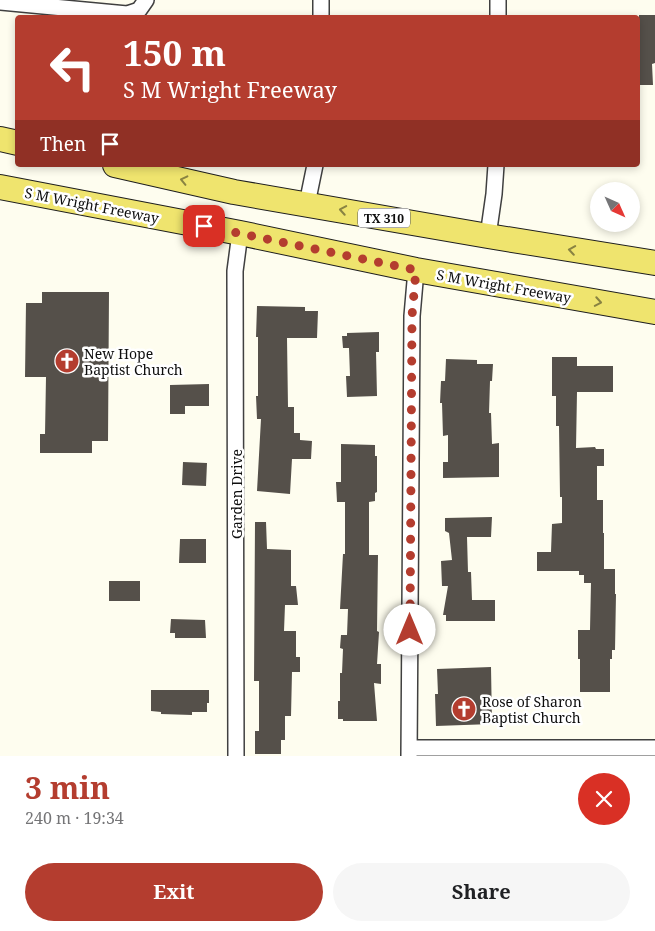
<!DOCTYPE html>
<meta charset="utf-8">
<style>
:root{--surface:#fff;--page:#f6f6f6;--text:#202124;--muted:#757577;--accent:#b43d2f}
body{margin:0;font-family:"Noto Serif",serif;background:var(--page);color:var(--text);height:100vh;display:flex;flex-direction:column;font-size:19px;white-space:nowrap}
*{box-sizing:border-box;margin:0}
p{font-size:16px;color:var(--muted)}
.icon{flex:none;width:28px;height:28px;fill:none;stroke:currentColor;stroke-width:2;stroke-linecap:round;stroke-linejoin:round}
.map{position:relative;height:756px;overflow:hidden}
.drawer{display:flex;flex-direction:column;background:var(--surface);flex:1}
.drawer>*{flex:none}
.banner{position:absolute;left:15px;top:15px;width:625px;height:152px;border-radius:5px;box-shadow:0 2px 8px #0003;background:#b43d2f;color:#fff;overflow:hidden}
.needle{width:32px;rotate:135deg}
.buttons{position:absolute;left:590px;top:182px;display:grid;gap:10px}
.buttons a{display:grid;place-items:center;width:50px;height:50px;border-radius:50%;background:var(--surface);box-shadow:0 2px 8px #0003;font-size:25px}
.pin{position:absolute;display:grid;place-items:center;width:42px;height:42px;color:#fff;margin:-21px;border-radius:10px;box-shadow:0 2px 8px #0006}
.me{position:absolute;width:55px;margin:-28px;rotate:0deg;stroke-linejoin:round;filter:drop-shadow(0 0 4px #0008)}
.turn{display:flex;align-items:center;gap:18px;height:105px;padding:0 25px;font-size:22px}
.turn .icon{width:65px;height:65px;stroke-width:2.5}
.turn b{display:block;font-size:35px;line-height:42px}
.then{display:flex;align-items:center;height:48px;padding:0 25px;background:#0003;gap:10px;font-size:19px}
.round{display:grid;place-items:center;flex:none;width:52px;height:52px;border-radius:26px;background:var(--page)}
.head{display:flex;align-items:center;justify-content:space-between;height:85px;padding:0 25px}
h1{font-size:30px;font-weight:700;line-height:38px;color:var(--accent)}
.button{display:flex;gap:10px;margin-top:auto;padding:10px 25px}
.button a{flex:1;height:58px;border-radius:30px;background:var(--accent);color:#fff;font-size:20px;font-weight:700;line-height:58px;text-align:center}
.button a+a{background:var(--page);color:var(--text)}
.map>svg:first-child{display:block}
</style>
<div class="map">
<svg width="655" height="756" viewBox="0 0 655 756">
<rect width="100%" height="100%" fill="#fefdef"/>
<path fill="#55504a" d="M639 15H655V63L652 64 653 85H638V18H639Z
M42 292H109L108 441H92V453H40V434H45L46 377H25L26 303H42Z
M257 306 305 307V311H318L317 338H287L288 407H294V433H300V440L312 441 311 459H292L290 494 257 491 261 419H257L256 396H258V337H256Z
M379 332V352H376L377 396 347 397 346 376H350L349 348H343L342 336H347V333Z
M552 357H577V366H613V392H577L576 448 595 447 596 449H604V466H597V500H603V533H604V569H615V594H616L615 650H612V659H610V692H580V659H578V630H590L591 583H584V575H579V571H537V552H551L552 524 562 523V497H560L559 426H556V396H552Z
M446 359 477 360V364H493L492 381H490L489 413H491L492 444 499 443V477L443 478V462H448V435L443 436 442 403H440L441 381H445Z
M209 384V406H185V414H170V385Z
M341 444 375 445V456H377V492L375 493V501L369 502V555H378L377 631 379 632 377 664H381V684L374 683 377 721H343V719H338V701H340V673H342L343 649 340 648 341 635H347L348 609H340L343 554H345V502H337L336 482H341Z
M183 462 207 463 206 486 182 485Z
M492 517 491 537H467L468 572H471L472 600H495V621H446V615H443L448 586H442L441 561 452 560 449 533 445 531V518Z
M255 522H266L267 549 291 550V586H296L298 605H285L284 631H296V657H300V672H292L291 716H285V740H281V754H255V731H259V681H254Z
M180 539H206V563H179Z
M109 581H140V601H109Z
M171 619 205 620 206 638H175V633H170Z
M491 667 492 724 436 726 435 694H438L437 669Z
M151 690H209V703H207V712H192V715L161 714V712L151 711Z"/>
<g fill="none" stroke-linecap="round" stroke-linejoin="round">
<defs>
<path id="street" d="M321 0V18
M498 0V18
M0 2 127 14 139 10 146 0
M307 204 315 165
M488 236 494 194 496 165
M409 748H655
M236 756 235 271 240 233
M409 756 412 316 416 270"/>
<path id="primary" d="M0 139 18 143
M115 165 234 192 488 236 655 263
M0 187 240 233 416 270 655 312"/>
</defs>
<use href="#street" stroke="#404040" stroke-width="18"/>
<use href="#primary" stroke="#1e1e1e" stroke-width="26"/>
<use href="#street" stroke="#fff" stroke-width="15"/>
<use href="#primary" stroke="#efe46e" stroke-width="24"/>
</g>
<defs><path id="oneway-chevron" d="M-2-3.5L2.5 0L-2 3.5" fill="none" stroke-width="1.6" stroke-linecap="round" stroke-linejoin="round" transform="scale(1.25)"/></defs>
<g stroke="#898342">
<use href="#oneway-chevron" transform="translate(184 180) rotate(-167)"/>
<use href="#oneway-chevron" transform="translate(343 210) rotate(-170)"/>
<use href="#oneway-chevron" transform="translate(572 250) rotate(-171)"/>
<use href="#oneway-chevron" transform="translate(598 302) rotate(10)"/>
</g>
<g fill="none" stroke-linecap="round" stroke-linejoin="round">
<path stroke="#b43d2f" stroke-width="9" stroke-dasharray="0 16.2" d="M204 226 416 270 412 316 410 630"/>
</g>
<defs>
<symbol id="church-disc" viewBox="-11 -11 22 22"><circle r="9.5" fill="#b43d2f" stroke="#fff"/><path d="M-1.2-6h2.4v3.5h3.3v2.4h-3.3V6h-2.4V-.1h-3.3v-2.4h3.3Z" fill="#fff"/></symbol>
</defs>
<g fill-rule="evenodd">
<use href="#church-disc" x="53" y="347" width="28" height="28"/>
<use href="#church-disc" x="450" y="695" width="28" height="28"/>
</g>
<g text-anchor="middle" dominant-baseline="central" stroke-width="5" stroke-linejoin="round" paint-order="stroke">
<rect fill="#fff" stroke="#565656" stroke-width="1" x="358" y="208.5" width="52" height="19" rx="4"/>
<g font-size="12" font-weight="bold" fill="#0d0d0d">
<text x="384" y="218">TX 310</text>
</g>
<g font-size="14" fill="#0d0d0d" stroke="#fff">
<text transform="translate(92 205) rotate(11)">S M Wright Freeway</text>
<text transform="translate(504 286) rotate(10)">S M Wright Freeway</text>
<text transform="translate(236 494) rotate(-90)">Garden Drive</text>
</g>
<g font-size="14" fill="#0d0d0d" stroke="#fff" text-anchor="start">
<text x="84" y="353">New Hope<tspan x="84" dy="16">Baptist Church</tspan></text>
<text x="482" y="701">Rose of Sharon<tspan x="482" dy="16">Baptist Church</tspan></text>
</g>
</g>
</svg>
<div class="buttons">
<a><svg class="needle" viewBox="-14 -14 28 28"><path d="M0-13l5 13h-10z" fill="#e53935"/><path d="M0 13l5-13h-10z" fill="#757577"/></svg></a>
</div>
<div class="pin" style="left:204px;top:226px;background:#d93025"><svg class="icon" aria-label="arrive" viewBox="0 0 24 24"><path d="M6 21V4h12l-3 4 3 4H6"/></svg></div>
<svg class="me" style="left:410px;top:630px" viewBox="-20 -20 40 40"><circle r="19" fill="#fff"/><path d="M0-13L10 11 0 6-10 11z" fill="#b43d2f"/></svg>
<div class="banner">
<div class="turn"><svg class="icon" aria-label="left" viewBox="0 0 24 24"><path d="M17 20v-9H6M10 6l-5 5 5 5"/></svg><div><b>150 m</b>S M Wright Freeway</div></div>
<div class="then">Then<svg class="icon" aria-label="arrive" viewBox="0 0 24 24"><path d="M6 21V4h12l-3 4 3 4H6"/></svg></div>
</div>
</div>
<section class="drawer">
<div class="head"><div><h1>3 min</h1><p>240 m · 19:34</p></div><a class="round" style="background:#d93025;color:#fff"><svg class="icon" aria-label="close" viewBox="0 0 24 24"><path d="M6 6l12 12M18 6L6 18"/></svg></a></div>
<div class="button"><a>Exit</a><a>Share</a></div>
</section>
